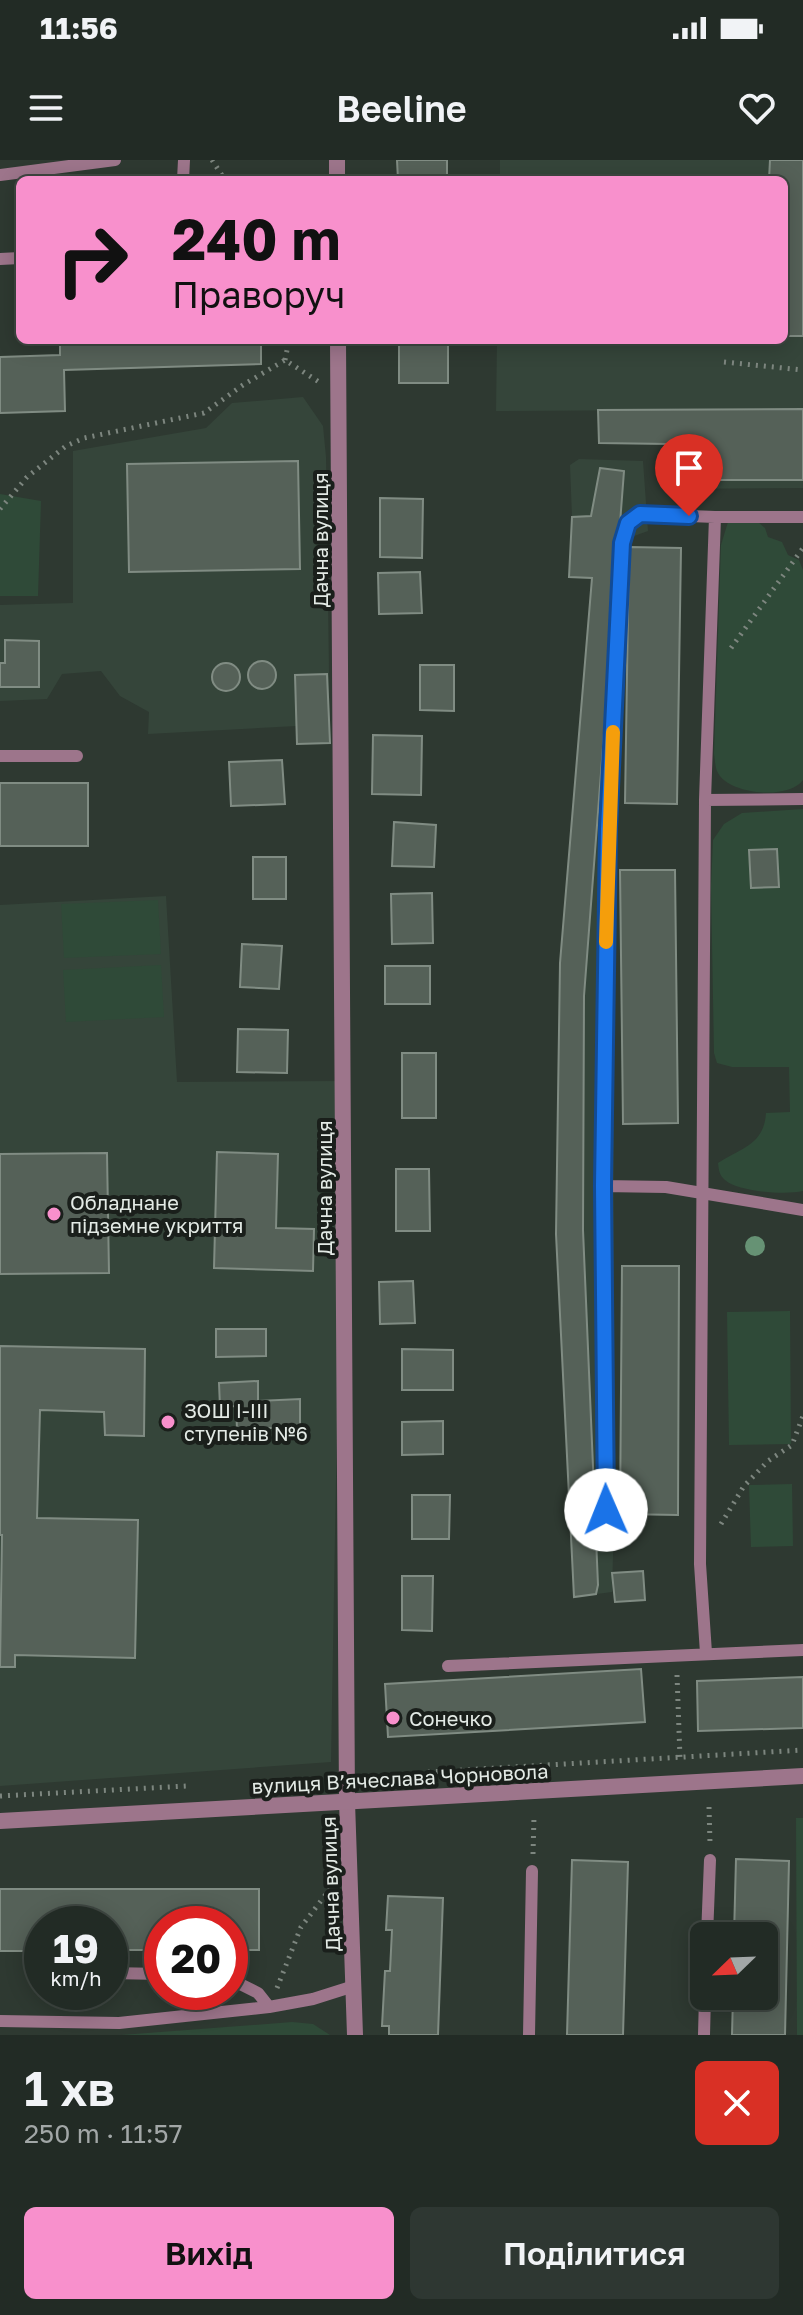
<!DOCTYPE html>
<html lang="uk">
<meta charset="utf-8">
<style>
:root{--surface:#222b25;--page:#2e3732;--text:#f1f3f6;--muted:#a2a7a7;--line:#3f4742;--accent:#f890cc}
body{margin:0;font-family:"Golos Text",sans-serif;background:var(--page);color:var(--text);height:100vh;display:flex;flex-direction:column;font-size:30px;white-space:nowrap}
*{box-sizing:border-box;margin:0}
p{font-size:26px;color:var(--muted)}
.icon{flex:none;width:44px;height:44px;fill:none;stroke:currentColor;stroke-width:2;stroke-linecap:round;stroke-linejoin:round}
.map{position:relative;height:1875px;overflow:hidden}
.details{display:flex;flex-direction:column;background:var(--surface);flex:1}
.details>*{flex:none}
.guide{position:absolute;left:16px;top:16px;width:772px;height:168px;border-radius:12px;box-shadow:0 4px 20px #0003,0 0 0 2px var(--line);background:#f890cc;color:#111;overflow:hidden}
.needle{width:52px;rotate:247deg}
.fabs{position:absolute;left:690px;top:1762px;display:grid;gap:16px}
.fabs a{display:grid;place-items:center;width:88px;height:88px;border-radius:12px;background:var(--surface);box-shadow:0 4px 20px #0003,0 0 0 2px var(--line);font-size:40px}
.speed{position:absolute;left:24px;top:1746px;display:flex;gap:16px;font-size:40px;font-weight:700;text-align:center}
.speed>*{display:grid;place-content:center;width:104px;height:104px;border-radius:50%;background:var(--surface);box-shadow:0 4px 20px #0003,0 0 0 2px var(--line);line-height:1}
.speed small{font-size:20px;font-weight:400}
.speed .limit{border:12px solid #d22;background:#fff;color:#111}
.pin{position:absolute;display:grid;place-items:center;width:68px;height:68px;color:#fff;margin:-82px -34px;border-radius:50% 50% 50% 0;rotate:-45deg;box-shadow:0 0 8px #0007}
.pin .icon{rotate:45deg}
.me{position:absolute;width:88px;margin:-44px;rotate:359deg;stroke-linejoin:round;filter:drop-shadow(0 0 6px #0008)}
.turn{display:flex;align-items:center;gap:28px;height:168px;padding:0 24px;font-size:36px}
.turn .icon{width:104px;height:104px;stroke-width:2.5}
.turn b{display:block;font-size:56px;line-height:68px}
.round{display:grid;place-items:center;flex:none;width:84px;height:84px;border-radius:12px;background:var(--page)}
.overview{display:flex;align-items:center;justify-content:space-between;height:136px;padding:0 24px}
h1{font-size:48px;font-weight:600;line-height:60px}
.button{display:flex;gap:16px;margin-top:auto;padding:16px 24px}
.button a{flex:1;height:92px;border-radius:12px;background:var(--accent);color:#111;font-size:32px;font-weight:600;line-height:92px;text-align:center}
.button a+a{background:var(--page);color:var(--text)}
.status{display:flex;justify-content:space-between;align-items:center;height:56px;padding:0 40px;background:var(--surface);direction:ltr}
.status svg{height:22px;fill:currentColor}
header{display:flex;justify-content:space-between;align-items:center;height:104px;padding:0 24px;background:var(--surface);font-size:36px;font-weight:600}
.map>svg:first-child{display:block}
</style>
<div class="status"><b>11:56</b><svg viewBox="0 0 49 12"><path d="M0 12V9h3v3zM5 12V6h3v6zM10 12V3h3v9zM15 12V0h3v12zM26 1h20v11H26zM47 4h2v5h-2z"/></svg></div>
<header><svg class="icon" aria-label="menu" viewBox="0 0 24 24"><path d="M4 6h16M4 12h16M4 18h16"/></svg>Beeline<svg class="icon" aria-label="heart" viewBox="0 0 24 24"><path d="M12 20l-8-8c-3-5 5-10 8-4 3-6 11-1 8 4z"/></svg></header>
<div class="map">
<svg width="803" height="1875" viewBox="0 0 803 1875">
<rect width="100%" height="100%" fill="#2e3931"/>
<path fill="#35453a" d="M500 0H803V328L667 329V250L496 251 497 180H784V20H500Z
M303 237 323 266 326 297 330 583 296 566 148 574 149 552 120 536 101 511 62 514 47 539 0 541V445L73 443V291L206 268 232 243Z
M579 299 643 301 648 371 634 376 627 383 613 690 614 1359 612 1432 574 1437 556 1074 560 803 592 419 569 417 572 357 570 305Z
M166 736 177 922 343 921 331 1602 0 1626V745Z"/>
<path fill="#2f4a38" d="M0 334 41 341 38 436H0Z
M757 361 765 368 768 377 782 382 788 395 799 400 803 410V620C789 640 730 635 718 613 715 608 715 599 714 594L721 385 728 362Z
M803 649V1031C786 1035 738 1032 725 1020 719 1015 719 1010 718 1003 741 988 764 985 766 953L790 952 789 907H732L717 903 714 893 711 727 713 680 724 664 742 653Z
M158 740 161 794 64 798 61 744Z
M161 805 164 857 66 862 63 810Z
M790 1151 791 1284 729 1285 727 1152Z
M792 1324 793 1386 751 1387 749 1325Z
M796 1658H803V1875H797Z
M292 1862 313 1864 330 1875H121Z"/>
<path fill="#556158" stroke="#808c83" stroke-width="2" d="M397 0H447V20H398Z
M770 0H803V176H784V20H769Z
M60 180H261V204L64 210 65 251 0 253V197L60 195Z
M399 180H448V223H399Z
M803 249V320H669L668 284 599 283 598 250Z
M298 301 300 409 129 412 127 304Z
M600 308 624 311 584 836 583 1070 598 1425 596 1434 574 1437 556 1074 560 803 592 418 569 417 572 357 591 356Z
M380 338 423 339 422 398 380 397Z
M629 387 681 388 677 644 625 643Z
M420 412 422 453 379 454 378 413Z
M5 480 39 481V527H0V503H5Z
M248 515a14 14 0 1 1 28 0a14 14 0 1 1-28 0Z
M212 517a14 14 0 1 1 28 0a14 14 0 1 1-28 0Z
M420 505H454V551L420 550Z
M327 514 330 583 297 584 295 515Z
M373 575 422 576 421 635 372 634Z
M282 600 285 644 231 646 229 602Z
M0 623H88V686H0Z
M394 662 436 665 434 707 392 706Z
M777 689 779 727 751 728 749 690Z
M253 697H286V739H253Z
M620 710H675L678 963 623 964Z
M432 733 433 783 392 784 391 734Z
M242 784 282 786 279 829 240 827Z
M385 806H430V844H385Z
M238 869 288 870 287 913 237 912Z
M402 893H436V958H402Z
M217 992 278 994 276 1068 314 1069 313 1111 214 1108Z
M107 993 109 1113 0 1114V994Z
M396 1009H429L430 1071H396Z
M622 1106H679L678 1355 620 1354Z
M413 1121 415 1163 380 1164 379 1122Z
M216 1169H266V1196L216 1197Z
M0 1186 145 1189 144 1276 105 1275 104 1252 40 1250 37 1358 138 1360 135 1498 15 1495V1507H0L2 1375H0Z
M402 1189 453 1190V1230H402Z
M258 1221V1241L300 1239V1267L237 1269 236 1246 220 1247 219 1223Z
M443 1261V1294L402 1295V1262Z
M412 1335H450L449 1379H412Z
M643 1411 645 1440 615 1442 612 1413Z
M402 1416H433L432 1471 402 1470Z
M641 1509 645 1562 388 1577 385 1524Z
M803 1517V1568L698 1571 697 1521Z
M736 1699 789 1701 785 1875H732L733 1836H764V1776H734Z
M572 1700 628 1702 623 1875H567Z
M0 1729H259V1790H230V1764H162V1790H110V1764H42V1791H0Z
M388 1736 443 1738 438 1875H389V1866H382L385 1811H390L392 1770H386Z"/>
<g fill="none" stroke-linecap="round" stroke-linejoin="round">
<path stroke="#7d867f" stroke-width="5" stroke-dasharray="2 6" stroke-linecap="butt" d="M212 0 225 20
M285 200 289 180
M724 202 803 210
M0 349 27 317 66 286 84 278 204 253 243 225 285 200 319 222
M731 488 803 388
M721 1364 744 1326 768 1301 792 1285 803 1256
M677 1515 680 1598
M428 1612 803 1590
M0 1636 187 1626
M709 1647 710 1683
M533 1694 534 1657
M277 1828 301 1767 330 1729"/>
<path stroke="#9d758b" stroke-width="12" d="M0 15 115 0
M183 20 184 0
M0 99 20 98
M715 357H803
M0 596H77
M705 640 803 639
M603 1026 666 1027 803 1050
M606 1350 603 1026 608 669 622 383 628 363 640 354 715 357 705 640 700 1404 706 1493
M448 1506 803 1490
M707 1776 710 1700
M110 1813 162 1814
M230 1819 258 1833 269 1847
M0 1861 119 1863 269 1847 313 1839 354 1826
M529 1875 532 1711
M704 1875 705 1836"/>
<path stroke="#9d758b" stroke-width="16" d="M337 0V20
M338 180 347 1642 355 1875"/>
<path stroke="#9d758b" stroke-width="16" d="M0 1661 803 1616"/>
</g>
<circle fill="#669274" cx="755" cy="1086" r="10"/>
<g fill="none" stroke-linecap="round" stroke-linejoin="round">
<defs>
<path id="route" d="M606 1350 603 1026 608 669 622 383 628 363 640 354 689 356"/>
</defs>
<use href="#route" stroke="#114b97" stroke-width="20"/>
<use href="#route" stroke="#1a73e8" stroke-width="14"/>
<path stroke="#f59e0b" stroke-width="14" d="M606 782 613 572"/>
</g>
<g fill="#f890cc" stroke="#1a1f1b" stroke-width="3">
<circle cx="54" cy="1054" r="8"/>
<circle cx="168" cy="1262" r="8"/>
<circle cx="393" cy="1558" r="8"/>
</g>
<g text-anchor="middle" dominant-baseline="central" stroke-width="8" stroke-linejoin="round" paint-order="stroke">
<g font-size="20" fill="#e3eae5" stroke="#1a1f1b">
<text transform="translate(320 380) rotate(-90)">Дачна вулиця</text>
<text transform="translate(324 1028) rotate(-90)">Дачна вулиця</text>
<text transform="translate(400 1618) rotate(-3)">вулиця Вʼячеслава Чорновола</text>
<text transform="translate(330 1724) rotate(-92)">Дачна вулиця</text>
</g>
<g font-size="20" fill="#e3eae5" stroke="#1a1f1b" text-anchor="start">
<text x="70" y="1042">Обладнане<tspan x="70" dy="23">підземне укриття</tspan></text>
<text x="184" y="1250">ЗОШ І-ІІІ<tspan x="184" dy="23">ступенів №6</tspan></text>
<text x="409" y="1558">Сонечко</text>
</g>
</g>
</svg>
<div class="fabs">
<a><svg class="needle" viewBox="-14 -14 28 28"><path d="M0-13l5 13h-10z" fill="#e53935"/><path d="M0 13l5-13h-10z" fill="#a2a7a7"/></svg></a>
</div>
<div class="speed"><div>19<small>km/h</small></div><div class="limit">20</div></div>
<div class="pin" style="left:689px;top:356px;background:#d93025"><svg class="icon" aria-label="arrive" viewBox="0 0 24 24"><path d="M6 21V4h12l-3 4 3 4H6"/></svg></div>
<svg class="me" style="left:606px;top:1350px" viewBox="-20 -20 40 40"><circle r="19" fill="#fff"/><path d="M0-13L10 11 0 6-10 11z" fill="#1a73e8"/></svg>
<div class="guide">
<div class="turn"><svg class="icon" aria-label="right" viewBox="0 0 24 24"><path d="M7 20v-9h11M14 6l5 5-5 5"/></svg><div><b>240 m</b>Праворуч</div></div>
</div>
</div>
<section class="details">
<div class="overview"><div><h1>1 хв</h1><p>250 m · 11:57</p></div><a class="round" style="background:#d93025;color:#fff"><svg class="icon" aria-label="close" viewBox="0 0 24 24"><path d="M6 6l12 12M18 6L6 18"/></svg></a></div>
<div class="button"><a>Вихід</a><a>Поділитися</a></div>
</section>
